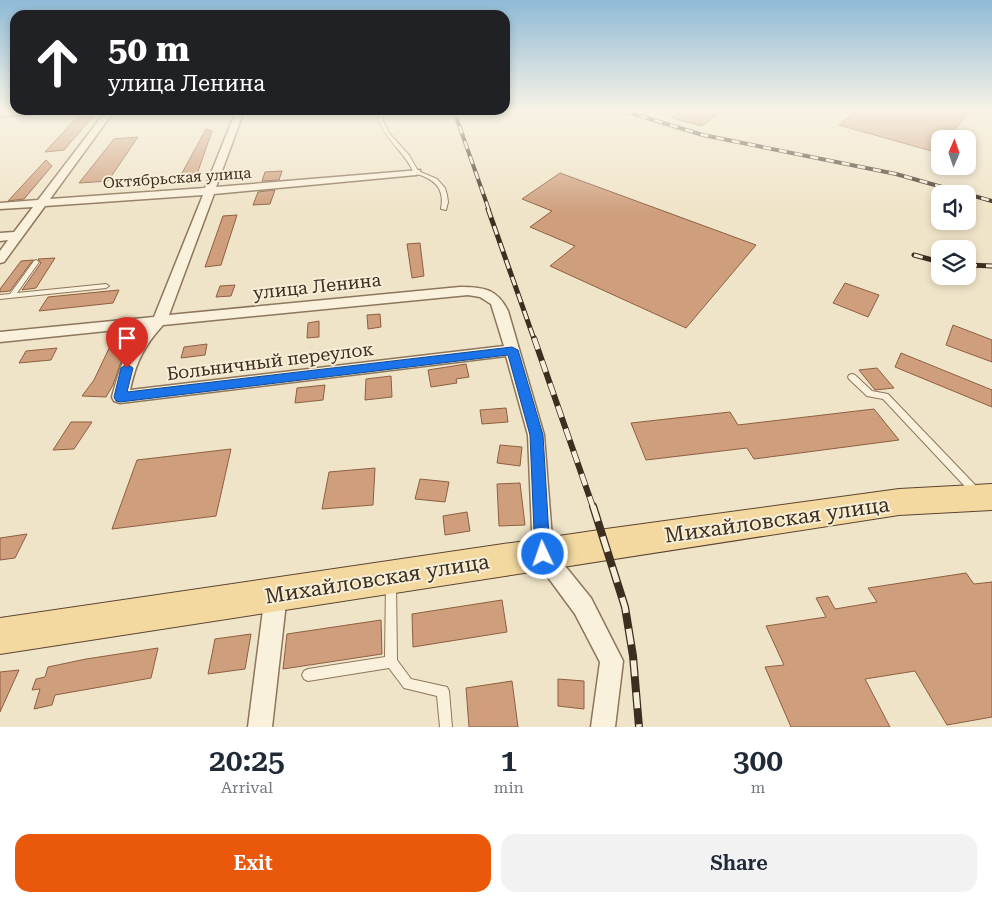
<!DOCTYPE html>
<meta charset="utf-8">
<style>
:root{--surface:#fff;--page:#f2f2f3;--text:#1f2937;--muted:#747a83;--accent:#ea580c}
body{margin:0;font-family:"Roboto Serif",serif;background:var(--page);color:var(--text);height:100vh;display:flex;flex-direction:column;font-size:19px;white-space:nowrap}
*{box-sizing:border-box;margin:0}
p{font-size:16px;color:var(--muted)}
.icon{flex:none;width:28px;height:28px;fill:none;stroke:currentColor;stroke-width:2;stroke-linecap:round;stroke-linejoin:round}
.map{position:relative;height:727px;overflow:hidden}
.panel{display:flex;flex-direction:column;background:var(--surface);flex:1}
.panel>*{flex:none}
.top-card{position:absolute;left:10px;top:10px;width:500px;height:105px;border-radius:15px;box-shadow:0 2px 8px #0003;background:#202124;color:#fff;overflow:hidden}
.needle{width:32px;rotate:2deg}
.controls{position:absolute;left:931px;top:130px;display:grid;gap:10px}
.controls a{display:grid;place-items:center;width:45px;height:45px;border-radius:10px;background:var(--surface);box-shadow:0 2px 8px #0003;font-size:25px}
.pin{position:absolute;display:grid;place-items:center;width:42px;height:42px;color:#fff;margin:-51px -21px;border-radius:50% 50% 50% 0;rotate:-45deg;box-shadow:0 0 5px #0007}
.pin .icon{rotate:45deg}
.me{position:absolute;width:55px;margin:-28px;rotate:357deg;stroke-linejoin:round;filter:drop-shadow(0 0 4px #0008)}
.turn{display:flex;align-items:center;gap:18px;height:105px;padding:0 15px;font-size:22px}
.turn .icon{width:65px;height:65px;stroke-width:2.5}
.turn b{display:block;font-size:35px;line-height:42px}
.eta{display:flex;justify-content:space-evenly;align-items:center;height:85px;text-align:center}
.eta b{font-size:30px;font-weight:600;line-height:35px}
.cta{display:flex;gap:10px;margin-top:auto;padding:10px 15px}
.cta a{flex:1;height:58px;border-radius:15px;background:var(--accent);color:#fff;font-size:20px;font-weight:600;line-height:58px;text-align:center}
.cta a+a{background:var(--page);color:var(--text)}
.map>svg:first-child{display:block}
</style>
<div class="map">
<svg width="992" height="727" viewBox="0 0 992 727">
<rect width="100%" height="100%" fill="#f0e4c8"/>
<path fill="#cf9f7d" stroke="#8d5f41" d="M682 110H723L702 126 672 118Z
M857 110H971L947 139H940V146L935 152 839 125Z
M97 112 64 150 45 152 81 113Z
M206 129 212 131 197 174 181 175Z
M138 137 108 181 79 183 114 139Z
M46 160 52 166 24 199 8 201Z
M282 171 279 180 262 181 265 172Z
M560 173 756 245 686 328 550 266 575 246 530 227 552 211 522 199Z
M275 190 270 204 253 205 258 192Z
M237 215 221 265 205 267 223 216Z
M420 243 424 276 412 278 407 244Z
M55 258 36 288 22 290 41 263 38 259Z
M33 260 10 291 0 292V289L21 261Z
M845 283 879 295 868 317 833 303Z
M235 285 231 296 216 297 220 286Z
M119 290 113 303 39 311 48 297Z
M380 314 381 327 368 329 367 315Z
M319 321V337L307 338 308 323Z
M953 325 992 340V362L946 345Z
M133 340 122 359 113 385 106 397 82 396 94 380 112 342Z
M207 344 205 355 181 358 184 347Z
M57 348 51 360 19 363 26 351Z
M901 353 992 390V407L895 367Z
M466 364 469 377 456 379 457 383 431 387 428 370Z
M877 368 894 388 875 390 859 370Z
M391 376 392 397 365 400 366 379Z
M325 385 323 400 295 403 297 388Z
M506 408 508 422 482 424 480 410Z
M874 409 899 440 754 459 747 448 646 460 631 423 730 412 738 425Z
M71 422H92L74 449 53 450Z
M500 445 522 447 520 466 497 463Z
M231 449 216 516 112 529 137 460Z
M375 468 373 505 322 509 329 472Z
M420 479 449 482 445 502 415 499Z
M520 483 525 525 499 526 497 484Z
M467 512 470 531 445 535 443 516Z
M27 534 15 558 0 560V538Z
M966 573 974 584 992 582V717L947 725 915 671 865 679 890 727H791L765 667 784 665 766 626 826 617 816 598 828 596 835 609 877 602 868 588Z
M502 600 507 632 413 647 412 614Z
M381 620 382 654 283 669 287 634Z
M251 634 245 669 208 674 215 639Z
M158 648 151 678 55 695 52 705 34 709 40 689 32 690 36 679 45 677 48 667 86 659Z
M19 670 0 712V672Z
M558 679 584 681V709L558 706Z
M512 681 518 727H469L466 688Z"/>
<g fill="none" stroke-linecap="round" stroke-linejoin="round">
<defs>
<path id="service" d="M382 111H386L382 119 389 133 409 155 418 171 437 179 445 188 447 195 448 202 446 210 441 209C445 187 434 179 414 173 404 151 387 142 378 119Z
M36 260 39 262 17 293 106 284 109 286 106 288 0 299V295L10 294 34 261Z
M852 374 855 375 872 391 888 394 979 489 981 492 979 495 976 496 973 495 883 399 867 396 849 379 848 377 849 375Z
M391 579 395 580 396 584 397 660 411 679 447 687 449 691 452 727H440L437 696 404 688 389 668 308 681 304 679 302 675 304 671 308 669 385 657 386 584 387 580Z"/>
<path id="minor" d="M0 111H43L39 114 0 116Z
M106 111H114L50 199 205 188 236 111H244L216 187 420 170V174L416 175 214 194 169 315 460 287C484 287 497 289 508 311L544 435 553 551 591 598 623 661 615 727H591L600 662 575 614 536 561 533 554 528 435 506 356 120 403 114 401 112 397C119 371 126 347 145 327L0 342V332L154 317 203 195 45 206 4 262 0 263V251L8 240 0 241V233L14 232 33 207 0 209V203L38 200ZM468 295 480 297 491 304 504 346 130 390C136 362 144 346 163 325Z
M276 583 283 587 287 594 272 727H248L265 594 269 587Z"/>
<path id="primary" d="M992 484V510L899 515 0 654V618L606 529 899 489Z"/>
</defs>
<use href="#service" stroke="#8d765c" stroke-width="2"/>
<use href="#minor" stroke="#8d765c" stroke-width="3"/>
<use href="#primary" stroke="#5b4430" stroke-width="2"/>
<use href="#service" fill="#faf1dc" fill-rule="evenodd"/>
<use href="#minor" fill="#faf1dc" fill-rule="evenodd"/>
<use href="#primary" fill="#f3d9a0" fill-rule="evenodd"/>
<defs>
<path id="rail-far3" d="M454 111 489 210
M624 111 703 135 896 174 992 201"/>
<path id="rail-far2" d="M488 209 534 339
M914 255 940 262
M968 265 992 266"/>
<path id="rail-far1" d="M534 338 593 507"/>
<path id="rail" d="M593 506 625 607 633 656 639 727"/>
</defs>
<use href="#rail-far3" stroke="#3d2e20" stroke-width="4"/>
<use href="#rail-far2" stroke="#3d2e20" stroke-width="5"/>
<use href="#rail-far1" stroke="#3d2e20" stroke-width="6"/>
<use href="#rail" stroke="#3d2e20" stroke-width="8"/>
<use href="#rail-far3" stroke="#f7eed8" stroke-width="2.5" stroke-dasharray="8" stroke-linecap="butt"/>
<use href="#rail-far2" stroke="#f7eed8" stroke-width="3" stroke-dasharray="9" stroke-linecap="butt"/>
<use href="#rail-far1" stroke="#f7eed8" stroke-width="4.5" stroke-dasharray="12" stroke-linecap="butt"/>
<use href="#rail" stroke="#f7eed8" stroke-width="5.5" stroke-dasharray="16" stroke-linecap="butt"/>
</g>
<linearGradient id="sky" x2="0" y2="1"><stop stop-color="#8fbad6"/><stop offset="0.52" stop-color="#f8f3e6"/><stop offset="1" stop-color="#f8f3e6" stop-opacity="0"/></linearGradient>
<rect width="992" height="212" fill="url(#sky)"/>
<path fill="#1a73e8" stroke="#114b97" d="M512 347 518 350 543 435 550 554 548 559 543 561 537 559 535 554 530 435 508 355 120 402 116 401 114 397 121 368 127 364 133 368 127 392Z"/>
<g text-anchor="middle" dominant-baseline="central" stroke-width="4" stroke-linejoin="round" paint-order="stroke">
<g font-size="15" fill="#3d2e20" stroke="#f7eed8">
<text transform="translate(177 178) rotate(-4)">Октябрьская улица</text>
</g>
<g font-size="18" fill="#3d2e20" stroke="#f7eed8">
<text transform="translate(317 286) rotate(-6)">улица Ленина</text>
<text transform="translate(270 361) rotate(-7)">Больничный переулок</text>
</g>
<g font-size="21" fill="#3d2e20" stroke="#f7eed8">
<text transform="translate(777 520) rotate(-8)">Михайловская улица</text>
<text transform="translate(377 579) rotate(-9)">Михайловская улица</text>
</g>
</g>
</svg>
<div class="controls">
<a><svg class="needle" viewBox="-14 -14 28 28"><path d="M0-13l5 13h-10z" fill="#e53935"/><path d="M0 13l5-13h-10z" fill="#747a83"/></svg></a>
<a><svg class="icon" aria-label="sound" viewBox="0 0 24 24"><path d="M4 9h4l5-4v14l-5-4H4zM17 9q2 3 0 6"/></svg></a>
<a><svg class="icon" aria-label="layers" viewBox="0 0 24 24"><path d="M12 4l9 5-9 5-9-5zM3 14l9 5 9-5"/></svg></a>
</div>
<div class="pin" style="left:127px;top:368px;background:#d93025"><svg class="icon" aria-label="arrive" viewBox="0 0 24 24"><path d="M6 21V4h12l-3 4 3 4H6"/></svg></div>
<svg class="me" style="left:543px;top:554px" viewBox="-20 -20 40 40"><circle r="17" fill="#1a73e8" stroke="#fff" stroke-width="3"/><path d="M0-11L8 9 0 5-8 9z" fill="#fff"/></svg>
<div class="top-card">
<div class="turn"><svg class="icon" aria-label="ahead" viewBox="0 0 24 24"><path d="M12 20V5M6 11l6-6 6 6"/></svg><div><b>50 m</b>улица Ленина</div></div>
</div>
</div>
<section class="panel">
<div class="eta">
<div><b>20:25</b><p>Arrival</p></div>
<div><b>1</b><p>min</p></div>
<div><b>300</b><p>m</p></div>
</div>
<div class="cta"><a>Exit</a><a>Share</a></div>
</section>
